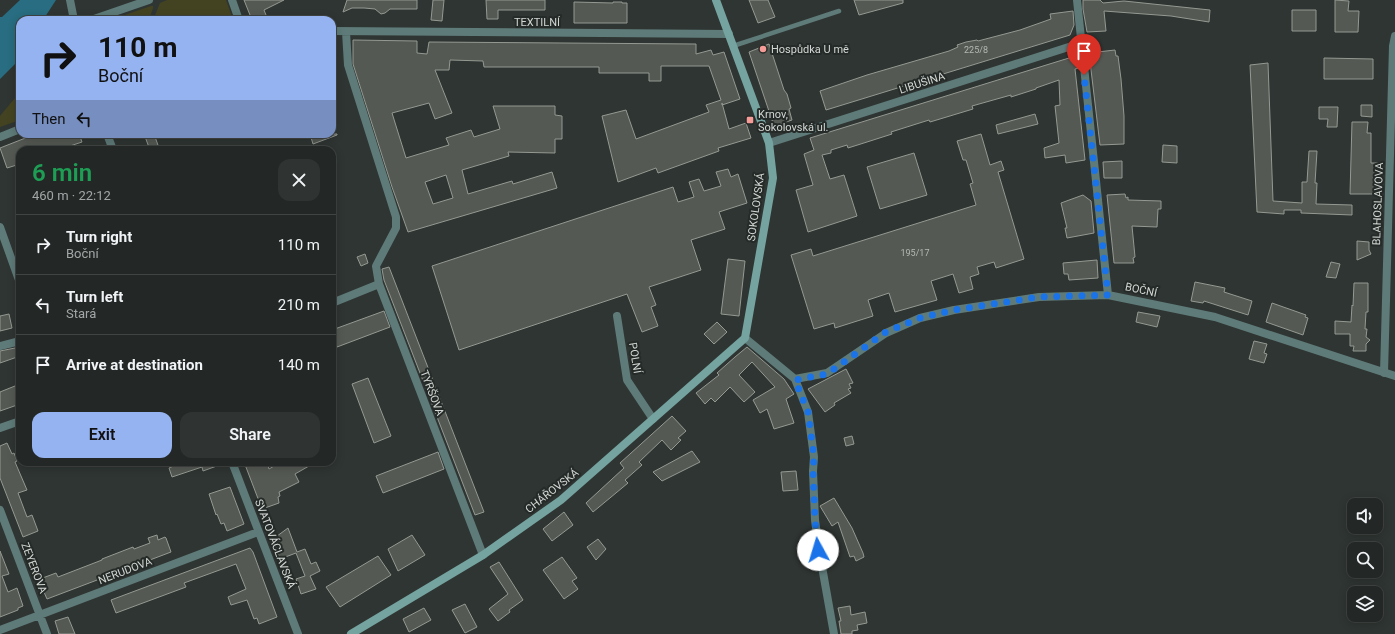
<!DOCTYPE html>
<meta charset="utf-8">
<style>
:root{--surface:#232826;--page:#2f3432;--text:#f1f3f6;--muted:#a3a6a7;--line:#404443;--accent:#95b2f1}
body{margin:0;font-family:Roboto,sans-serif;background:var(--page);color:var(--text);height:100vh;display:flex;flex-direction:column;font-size:15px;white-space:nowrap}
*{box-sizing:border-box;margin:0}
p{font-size:13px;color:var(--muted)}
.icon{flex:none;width:22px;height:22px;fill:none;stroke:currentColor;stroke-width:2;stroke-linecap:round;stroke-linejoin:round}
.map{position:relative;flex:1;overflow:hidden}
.drawer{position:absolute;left:16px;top:146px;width:320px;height:320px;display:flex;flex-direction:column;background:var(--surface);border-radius:12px;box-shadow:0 2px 10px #0003,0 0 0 1px var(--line)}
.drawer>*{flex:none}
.banner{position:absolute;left:16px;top:16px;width:320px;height:122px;border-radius:12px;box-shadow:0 2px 10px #0003,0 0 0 1px var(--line);background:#95b2f1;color:#111;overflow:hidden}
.buttons{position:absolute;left:1347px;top:498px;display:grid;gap:8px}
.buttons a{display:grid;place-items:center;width:36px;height:36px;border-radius:8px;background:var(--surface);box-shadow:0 2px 10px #0003,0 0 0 1px var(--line);font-size:20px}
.pin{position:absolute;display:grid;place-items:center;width:34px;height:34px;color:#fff;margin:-41px -17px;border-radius:50% 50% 50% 0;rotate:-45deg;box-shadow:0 0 4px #0007}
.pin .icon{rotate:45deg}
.me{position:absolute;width:44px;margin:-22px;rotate:354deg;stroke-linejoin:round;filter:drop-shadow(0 0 3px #0008)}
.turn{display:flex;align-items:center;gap:14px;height:84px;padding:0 16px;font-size:18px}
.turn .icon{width:52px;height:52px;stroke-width:2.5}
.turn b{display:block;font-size:28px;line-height:34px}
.then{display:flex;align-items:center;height:38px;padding:0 16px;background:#0003;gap:8px;font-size:15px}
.round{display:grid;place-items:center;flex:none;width:42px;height:42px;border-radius:12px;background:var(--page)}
.head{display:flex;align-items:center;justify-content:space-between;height:68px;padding:0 16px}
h1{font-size:24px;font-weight:600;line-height:30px;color:#1e9e55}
.primary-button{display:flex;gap:8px;margin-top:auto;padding:8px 16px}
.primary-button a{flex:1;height:46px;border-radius:12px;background:var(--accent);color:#111;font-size:16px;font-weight:600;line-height:46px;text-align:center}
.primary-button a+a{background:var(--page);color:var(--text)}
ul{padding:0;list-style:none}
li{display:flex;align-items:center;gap:12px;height:60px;padding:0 16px;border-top:1px solid var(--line)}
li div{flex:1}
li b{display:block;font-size:15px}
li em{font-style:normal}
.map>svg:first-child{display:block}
</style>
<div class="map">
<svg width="1395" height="634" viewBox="0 0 1395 634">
<rect width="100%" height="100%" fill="#2f3532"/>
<path fill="#444321" d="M167 0H226L233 20H153L160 3Z
M151 6H153V8L149 20H110Z
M20 92V120L0 127V116Z"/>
<path fill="#286d81" d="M20 0H56L43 20H20V56L15 64 0 79V17H2Z"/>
<path fill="#555953" stroke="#949992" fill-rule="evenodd" d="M244 0H284L264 10 268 20H252Z
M347 0H417V9H390L385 13 381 14 375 9 364 8H352L343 12Z
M433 0H444L442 21 431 20Z
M486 0H545V10H498V19H487Z
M749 0H768L775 17 758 23Z
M854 0H903V3L859 15Z
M1083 0H1100L1103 3 1124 1 1210 10 1209 22 1171 16 1104 11 1106 31 1087 32 1083 9Z
M1335 0 1349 1 1348 11H1359L1358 32H1335Z
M574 2 613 3V2H622V3H627V23H574Z
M1292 10H1316V31H1292Z
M1073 11 1074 25 1070 35 826 110 820 91 867 75 949 51 958 47 957 45 966 42 977 40 978 41 1020 30 1051 19 1050 14Z
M353 40 417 41V53L427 54 429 42 696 44V54L711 50 713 55 724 52 740 99 722 105V103L729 129 746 123 751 138 718 148 719 151 658 173 656 168 618 182 602 116 626 110 636 139 709 112 706 105 721 100 709 66H661V81H649V73H599V67H484L483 61 450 60 449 70H435L452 113 435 119 429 103 392 113 406 158 449 145 446 138 471 130 474 137 500 129 493 106H555V115L562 116V139H555V153L508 152 509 156 462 170 468 194 512 181 513 184 552 172 557 188 408 232 392 187 353 64ZM446 175 453 198 433 204 425 182Z
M769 44 784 90 787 94 791 108 789 109 792 120 774 126 749 52Z
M1115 50 1116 56H1118L1121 79 1124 116V144L1100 145 1089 53Z
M1069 58H1073L1078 61 1079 68 1075 69 1085 160 1066 163 1065 155 1045 158 1044 148 1059 143 1055 106 1060 105 1059 80 1036 88V89L1011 97V95L972 106 973 109 930 122 929 120 891 132 892 134 867 142 848 148 847 145 831 150V153L822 155 830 179 844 175 857 216 808 232 796 190 813 185 804 154 814 150 810 138Z
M1324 58 1373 59V79H1324Z
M1268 63 1273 201 1302 203V182H1307L1309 151H1317L1315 183H1317L1316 204 1352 205V215L1301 213V210H1284V214L1257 212 1250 65Z
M1361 105H1372V117L1361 116Z
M1319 107H1338L1337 127H1327L1328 119H1319Z
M1035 114 1038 124 998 134 996 125Z
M1352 122H1368L1367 133H1371V163H1380L1379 194H1350Z
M27 134H79L82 142 58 150H20V164L7 168 0 148 28 137Z
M144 134H154L159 148 150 150Z
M310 134H337V135L313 144Z
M981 134 990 165 1001 161 1004 170 998 172 1024 259 996 268 994 262 977 267 979 274 970 277 973 289 959 293 953 274 931 281 937 300 895 312 889 293 868 300 873 316 835 328 834 323 814 329 791 255 811 249 813 256 976 205 970 184 973 183 966 160H963L957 141Z
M1163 145 1177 146V163L1162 162Z
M914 153 927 195 880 209 867 167Z
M1122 161V178H1104L1103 162Z
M728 169 731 177 738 174 747 203 719 212 725 229 691 240 701 270 649 287 656 305 651 307 658 326 642 332 627 294 459 350 432 266 673 187 678 202 694 197 689 182 699 179 704 191 721 186 716 172Z
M1125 194 1126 198 1128 197V200L1161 201V209H1158L1157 227 1132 226 1135 257 1133 258 1134 263H1114L1107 195Z
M1083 195 1091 201 1094 233 1067 238 1065 228H1067L1061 203Z
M1357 241 1369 242V250L1371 254 1357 260Z
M365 254 368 263 361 266 357 257Z
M728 259 745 261 739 316 721 314Z
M1097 260 1098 278 1069 280 1068 274H1064L1063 263Z
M1331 262 1340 264 1336 278 1326 277Z
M389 267 484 512 475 515 384 280 382 269Z
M1195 282 1225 288 1224 292 1252 301 1248 315 1204 301 1203 303 1191 301Z
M1354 283H1368V312H1366L1365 329H1367L1366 337 1370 340 1366 344V351H1353L1354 346H1350V334H1335V321L1351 322 1352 305 1353 306Z
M1272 303 1306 315 1305 317 1308 318 1303 335 1266 322Z
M384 311 390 327 337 347 332 330Z
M1138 312 1160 316 1157 327 1136 322Z
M9 314 12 328 0 331V316Z
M717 322 727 332 714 344 704 334Z
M1254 341 1267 344 1264 353 1267 354 1264 363 1249 359Z
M20 347V356L0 363V351Z
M747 347 784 379 794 394 786 399 794 423 774 429 767 409 760 413 753 400 775 387 752 362 739 375 755 392 744 402 730 387 715 402 711 398 705 404 696 393 719 375 717 373 735 357Z
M846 369 853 383 849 384 851 388 848 389 851 393 834 403 835 405 825 412 808 389Z
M368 378 391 436 374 443 352 384Z
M20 384V404L0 411V392Z
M672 416 686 431 678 438 681 440 671 450 662 440 639 462 642 465 625 480 628 483 593 512 586 503 624 468 620 463Z
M852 436 854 444 846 446 844 438Z
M7 443 12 454 14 453 17 461 15 462 27 490 18 493 27 517 32 515 38 531 23 537 0 478V446Z
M692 451 700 462 662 481 653 472Z
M438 452 444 469 383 493 376 476Z
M183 462H225V463L203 471 202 467 172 477 169 468Z
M244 462H267L269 469 281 462H316L295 474 299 482 279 492 280 496 278 497 279 503 262 509Z
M796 471 798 490 783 491 781 472Z
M230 487 244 524 227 531 224 523 221 524 217 514 216 515 209 494Z
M834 498 852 528 863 553 864 557 856 561 854 556 850 557 838 522 832 526 820 506Z
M564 512 573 525 552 541 543 529Z
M288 528 297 552 305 549 311 564 316 562 320 571 310 576 316 589 301 594 296 579 305 576 296 553 280 559 273 539Z
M157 535 158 540 165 537 166 538 171 552 47 599 40 583H41L40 579 56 573 58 577 102 560V559L133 547 134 549 150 543 148 538Z
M412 535 425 555 398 571 388 549Z
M598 539 606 549 596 560 587 547Z
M250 548 253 552 277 617 259 624 257 618 254 619 247 600 231 605 228 597 246 589 236 564 184 583 186 587 116 613 111 600Z
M0 551 9 574 2 576 8 592 17 588 23 606 18 608V610L0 617Z
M378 556 391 575 340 607 326 587Z
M562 557 577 578 572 581 578 589 564 599 543 570Z
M499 562 523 600 509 610 510 612 498 621 489 609 508 594 490 567Z
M465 604 477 627 465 633 452 610Z
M850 606 851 615 865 612 867 623 857 625 858 630 852 631V634H841L839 621H841L838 608Z
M424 608 431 620 409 632 403 619Z
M68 617 75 634H59L55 621Z"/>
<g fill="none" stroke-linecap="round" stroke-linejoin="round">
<path stroke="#5e7b79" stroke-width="4.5" d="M733 46 839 11"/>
<path stroke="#5e7b79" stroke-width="8" d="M70 0 74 20
M232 0 239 20
M1077 0 1108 295
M91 20 149 0
M332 31 729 34
M346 32 348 65 396 217V228L376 266 379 284 483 555
M107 134 113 150
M0 137 20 129
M769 143 1081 43
M0 227 20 283
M332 303 379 284
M617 316 627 380 653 419
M745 338 795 379 808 412 814 457 813 471 815 520 819 550 834 634
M0 346 20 341
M1384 373 1393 46 1395 36
M795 379 827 373 886 333 920 318 954 310 1039 297 1108 295 1215 317 1395 376
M0 428 20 421
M232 462 298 634
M0 510 47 634
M0 630 258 532"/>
<path stroke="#74a3a0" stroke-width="8" d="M351 634 483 555 561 500 745 338 773 178 769 143 716 0"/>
</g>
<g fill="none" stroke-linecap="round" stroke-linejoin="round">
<path stroke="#1a73e8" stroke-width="7" stroke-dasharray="0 12.6" d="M818 550 815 520 813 471 814 457 808 412 795 380 827 374 886 332 920 318 954 310 1039 297 1108 295 1084 75"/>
</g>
<g fill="#f59b98" stroke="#252b28" stroke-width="1.5">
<circle cx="763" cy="49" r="4"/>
<rect x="746" y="116" width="8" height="8" rx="2"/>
</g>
<g text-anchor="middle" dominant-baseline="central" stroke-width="4" stroke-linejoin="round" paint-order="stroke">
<g font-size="9" fill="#b4b8b4">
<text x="976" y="50">225/8</text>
<text x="915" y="253">195/17</text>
</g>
<g font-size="11" fill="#d3d7d4" stroke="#252b28">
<text x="537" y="22">TEXTILNÍ</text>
<text transform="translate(922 83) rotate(-18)">LIBUŠINA</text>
<text transform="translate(1378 204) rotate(-88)">BLAHOSLAVOVA</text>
<text transform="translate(756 207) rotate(-82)">SOKOLOVSKÁ</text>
<text transform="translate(1141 290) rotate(12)">BOČNÍ</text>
<text transform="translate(635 358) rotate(81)">POLNÍ</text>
<text transform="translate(432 393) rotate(69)">TYRŠOVA</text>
<text transform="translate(552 491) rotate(-38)">CHÁŘOVSKÁ</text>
<text transform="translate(275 544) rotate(69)">SVATOVÁCLAVSKÁ</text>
<text transform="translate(34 568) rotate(69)">ZEYEROVA</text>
<text transform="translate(125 571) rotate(-21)">NERUDOVA</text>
</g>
<g font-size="11" fill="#d3d7d4" stroke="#252b28" text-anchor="start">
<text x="771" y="49">Hospůdka U mě</text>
<text x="758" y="114">Krnov,<tspan x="758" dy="13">Sokolovská ul.</tspan></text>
</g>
</g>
</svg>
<div class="buttons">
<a><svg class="icon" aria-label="sound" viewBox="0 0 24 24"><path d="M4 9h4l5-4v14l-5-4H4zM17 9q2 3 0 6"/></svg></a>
<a><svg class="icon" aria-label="search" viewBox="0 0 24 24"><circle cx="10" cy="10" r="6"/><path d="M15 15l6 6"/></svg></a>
<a><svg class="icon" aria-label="layers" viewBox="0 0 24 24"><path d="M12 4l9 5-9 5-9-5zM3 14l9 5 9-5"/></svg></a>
</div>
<div class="pin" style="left:1084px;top:75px;background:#d93025"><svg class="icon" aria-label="arrive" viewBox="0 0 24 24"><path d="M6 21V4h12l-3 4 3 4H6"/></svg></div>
<svg class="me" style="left:818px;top:550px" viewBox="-20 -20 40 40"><circle r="19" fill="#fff"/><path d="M0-13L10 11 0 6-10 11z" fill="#1a73e8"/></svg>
<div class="banner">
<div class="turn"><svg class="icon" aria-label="right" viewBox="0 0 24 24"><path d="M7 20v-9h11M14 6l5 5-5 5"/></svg><div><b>110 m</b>Boční</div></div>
<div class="then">Then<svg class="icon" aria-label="left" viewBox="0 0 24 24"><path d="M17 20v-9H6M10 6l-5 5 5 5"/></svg></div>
</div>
<section class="drawer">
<div class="head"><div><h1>6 min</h1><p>460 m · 22:12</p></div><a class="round"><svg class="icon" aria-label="close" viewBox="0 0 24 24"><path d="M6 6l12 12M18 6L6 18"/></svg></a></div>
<ul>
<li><svg class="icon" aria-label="right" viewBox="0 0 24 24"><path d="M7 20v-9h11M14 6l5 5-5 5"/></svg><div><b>Turn right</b><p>Boční</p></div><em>110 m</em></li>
<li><svg class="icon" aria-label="left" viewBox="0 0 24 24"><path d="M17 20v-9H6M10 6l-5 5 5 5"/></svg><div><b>Turn left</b><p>Stará</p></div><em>210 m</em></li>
<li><svg class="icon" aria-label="arrive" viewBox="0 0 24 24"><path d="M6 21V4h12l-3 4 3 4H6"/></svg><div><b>Arrive at destination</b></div><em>140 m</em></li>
</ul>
<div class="primary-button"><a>Exit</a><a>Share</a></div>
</section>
</div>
